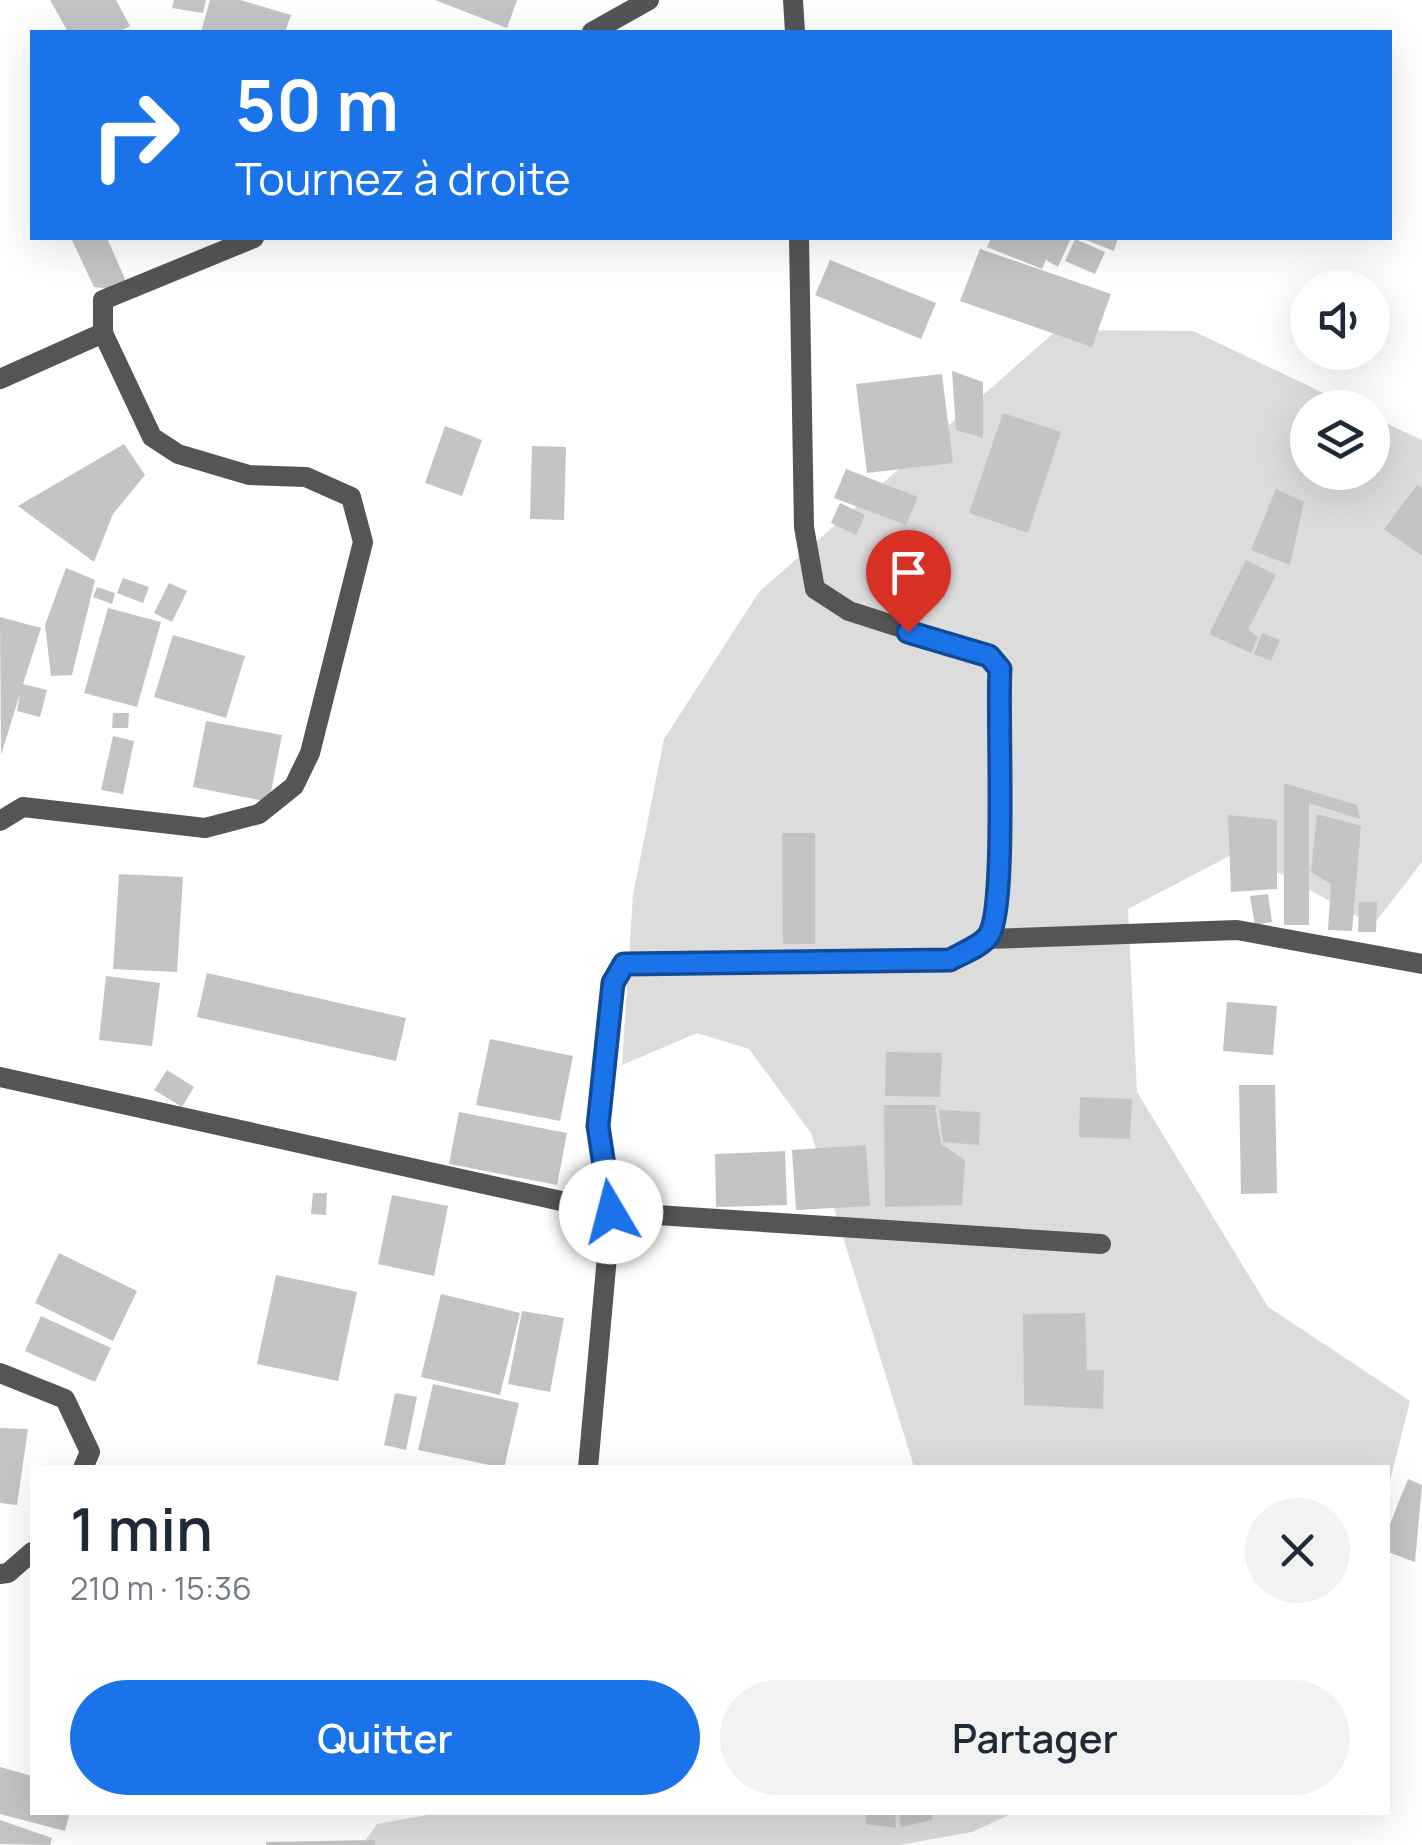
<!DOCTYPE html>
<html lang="fr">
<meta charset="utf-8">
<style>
:root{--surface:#fff;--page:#f2f2f3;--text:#1f2937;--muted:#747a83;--accent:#1a73e8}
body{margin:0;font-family:Manrope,sans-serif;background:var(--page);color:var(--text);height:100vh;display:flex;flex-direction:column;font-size:38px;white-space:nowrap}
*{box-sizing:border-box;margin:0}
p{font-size:32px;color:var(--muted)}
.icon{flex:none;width:55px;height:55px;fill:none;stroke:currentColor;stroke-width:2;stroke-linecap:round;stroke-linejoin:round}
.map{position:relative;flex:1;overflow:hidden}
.details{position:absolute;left:30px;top:1465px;width:1360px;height:350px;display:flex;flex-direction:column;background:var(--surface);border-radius:0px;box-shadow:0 10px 40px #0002}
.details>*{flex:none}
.hud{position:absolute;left:30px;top:30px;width:1362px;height:210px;border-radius:0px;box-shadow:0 10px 40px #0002;background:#1a73e8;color:#fff;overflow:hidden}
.tools{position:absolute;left:1290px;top:270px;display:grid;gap:20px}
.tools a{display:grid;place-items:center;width:100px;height:100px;border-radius:50%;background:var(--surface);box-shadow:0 10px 40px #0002;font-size:50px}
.pin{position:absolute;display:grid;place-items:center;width:85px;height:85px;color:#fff;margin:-102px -42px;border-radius:50% 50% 50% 0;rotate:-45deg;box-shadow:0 0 10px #0007}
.pin .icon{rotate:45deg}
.me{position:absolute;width:110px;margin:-55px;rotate:352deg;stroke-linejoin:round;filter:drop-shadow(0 0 8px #0008)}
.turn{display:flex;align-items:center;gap:35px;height:210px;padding:0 40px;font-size:45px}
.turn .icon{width:130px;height:130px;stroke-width:2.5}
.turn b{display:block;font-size:70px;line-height:85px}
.round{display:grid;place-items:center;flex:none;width:105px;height:105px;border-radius:52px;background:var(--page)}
.summary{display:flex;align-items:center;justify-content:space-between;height:170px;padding:0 40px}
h1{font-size:60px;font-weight:600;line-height:75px}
.button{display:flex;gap:20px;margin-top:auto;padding:20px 40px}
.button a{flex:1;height:115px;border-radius:60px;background:var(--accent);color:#fff;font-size:40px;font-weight:600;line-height:115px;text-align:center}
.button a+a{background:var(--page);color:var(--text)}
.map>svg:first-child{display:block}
</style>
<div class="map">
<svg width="1422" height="1845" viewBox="0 0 1422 1845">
<rect width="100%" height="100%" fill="#fff"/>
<path fill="#dcdcdc" d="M1057 330 1193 331 1353 407 1308 408V472H1372L1373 417 1422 440V862L1373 925 1239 851 1128 909 1137 1092 1268 1307 1410 1401 1388 1489V1468L914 1467 811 1133 749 1049 697 1033 622 1065 633 895 664 739 759 592Z
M439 1813H1013L972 1832 900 1845H362L377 1824Z"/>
<path fill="#c4c4c4" d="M50 0H116L130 26 118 32H68Z
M174 0H206L203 13 172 8Z
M210 0H240L291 15 285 32H201Z
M435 0H517L507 28Z
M71 238H107L128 286 122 290 94 287Z
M991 238H1071L1058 267 1046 260 1042 269 987 247Z
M1081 238H1118L1114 251Z
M1075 239 1105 252 1095 274 1065 261Z
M980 249 1111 294 1092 347 960 301Z
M830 260 936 303 921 339 815 295Z
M952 371 983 382V438L956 430Z
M942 374 953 463 867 473 856 384Z
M1003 413 1061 432 1028 533 969 513Z
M445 426 482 440 462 496 425 483Z
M124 444 145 475 113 514 94 562 18 506Z
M532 446 566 447 564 520 530 519Z
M846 469 918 497 906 525 834 498Z
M1417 485 1422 488V556L1384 529Z
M1276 489 1304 502 1290 565 1251 550Z
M840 503 865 515 856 535 831 523Z
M1246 560 1276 575 1248 629 1258 637 1251 653 1209 634Z
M66 568 95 580 72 675 51 676 45 625Z
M123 578 149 587 143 603 117 593Z
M169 583 187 591 172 622 154 613Z
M97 587 115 593 112 604 93 597Z
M108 608 161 622 137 707 84 693Z
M0 617 41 628 23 684 47 690 40 717 17 711 20 694 1 755Z
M1262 633 1280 640 1271 661 1254 654Z
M173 635 245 656 226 718 154 697Z
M113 713H129L128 728H112Z
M206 721 282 735 269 802 193 787Z
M113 736 134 741 123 794 101 790Z
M1284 783 1357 805 1360 819 1309 803V925H1284Z
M1317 814 1361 826 1352 931 1328 930 1331 884 1311 872Z
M1228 815 1277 820V889L1231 892Z
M782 833H815V944H783Z
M119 874 183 877 177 972 113 969Z
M1268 894 1272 922 1255 925 1250 896Z
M1359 902H1377L1376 932H1358Z
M207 973 406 1018 396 1061 197 1017Z
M106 976 160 983 152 1046 99 1040Z
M1227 1002 1277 1006 1273 1055 1223 1051Z
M490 1039 573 1056 560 1121 476 1105Z
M886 1052 942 1053 940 1097 885 1096Z
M167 1070 194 1087 182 1107 154 1090Z
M1239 1085H1275L1277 1193 1241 1194Z
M1080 1097 1132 1099 1130 1139 1079 1137Z
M884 1105H935L941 1144 965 1160 962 1205 885 1207Z
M939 1110 980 1112 979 1145 943 1142Z
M459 1112 567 1133 557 1185 449 1164Z
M866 1145 870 1206 796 1210 792 1150Z
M785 1151 787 1205 716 1207 715 1154Z
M313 1193H327L326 1215 311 1214Z
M392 1195 448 1206 434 1276 378 1264Z
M59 1253 137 1291 113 1341 35 1303Z
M276 1275 357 1292 338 1381 257 1364Z
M441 1294 520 1313 500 1395 421 1377Z
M522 1311 564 1318 550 1392 508 1384Z
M1085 1313 1087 1370H1104L1103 1409 1024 1405 1023 1314Z
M41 1316 111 1348 95 1382 25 1351Z
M433 1384 519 1403 504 1468 418 1450Z
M395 1393 417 1397 406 1450 384 1445Z
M0 1428 28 1429 17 1505 0 1503Z
M1408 1479 1422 1485 1415 1562 1388 1552V1529Z
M0 1767 32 1776V1812H70L65 1831 0 1814Z
M866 1812H895L896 1828 866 1824Z
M899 1812H931L932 1820 901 1827Z
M0 1820 52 1838 50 1845 0 1844Z
M375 1840V1845H266V1842Z"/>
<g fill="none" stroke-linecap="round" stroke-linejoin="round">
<path stroke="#555" stroke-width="20" d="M793 0 795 32
M592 32 649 0
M0 379 103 333
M0 821 23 807 205 828 259 814 294 786 310 753 363 542 351 497 306 477 249 475 178 454 152 437 103 333V300L254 238
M987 939 1237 930 1422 964
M0 1077 611 1212 1101 1244
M0 1373 65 1399 90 1452 83 1468
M588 1468 611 1212 598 1126 613 983 623 964 951 960C963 953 982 946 989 934 1008 905 997 719 1000 669L989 656 849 611 815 589 804 527 799 238
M0 1574 8 1573 32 1552"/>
</g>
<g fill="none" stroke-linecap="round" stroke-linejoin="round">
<defs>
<path id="route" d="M611 1212 598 1126 613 983 624 964 950 960C962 953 982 946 989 935 1007 907 997 717 1000 669L989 656 908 632"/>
</defs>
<use href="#route" stroke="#114b97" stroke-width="25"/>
<use href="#route" stroke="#1a73e8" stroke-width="18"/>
</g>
</svg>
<div class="tools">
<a><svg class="icon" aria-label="sound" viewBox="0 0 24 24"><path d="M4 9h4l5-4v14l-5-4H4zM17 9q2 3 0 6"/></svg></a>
<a><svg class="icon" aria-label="layers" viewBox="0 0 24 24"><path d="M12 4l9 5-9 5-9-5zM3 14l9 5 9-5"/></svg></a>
</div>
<div class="pin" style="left:908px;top:632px;background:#d93025"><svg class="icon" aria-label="arrive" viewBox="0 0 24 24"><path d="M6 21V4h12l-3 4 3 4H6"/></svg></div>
<svg class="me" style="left:611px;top:1212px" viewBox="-20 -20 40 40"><circle r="19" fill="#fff"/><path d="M0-13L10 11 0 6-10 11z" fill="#1a73e8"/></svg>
<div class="hud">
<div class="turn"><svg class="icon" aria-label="right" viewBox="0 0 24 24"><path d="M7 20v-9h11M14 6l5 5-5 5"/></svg><div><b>50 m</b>Tournez à droite</div></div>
</div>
<section class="details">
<div class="summary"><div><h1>1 min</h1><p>210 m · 15:36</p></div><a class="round"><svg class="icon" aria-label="close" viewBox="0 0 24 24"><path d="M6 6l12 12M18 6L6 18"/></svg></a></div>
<div class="button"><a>Quitter</a><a>Partager</a></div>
</section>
</div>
